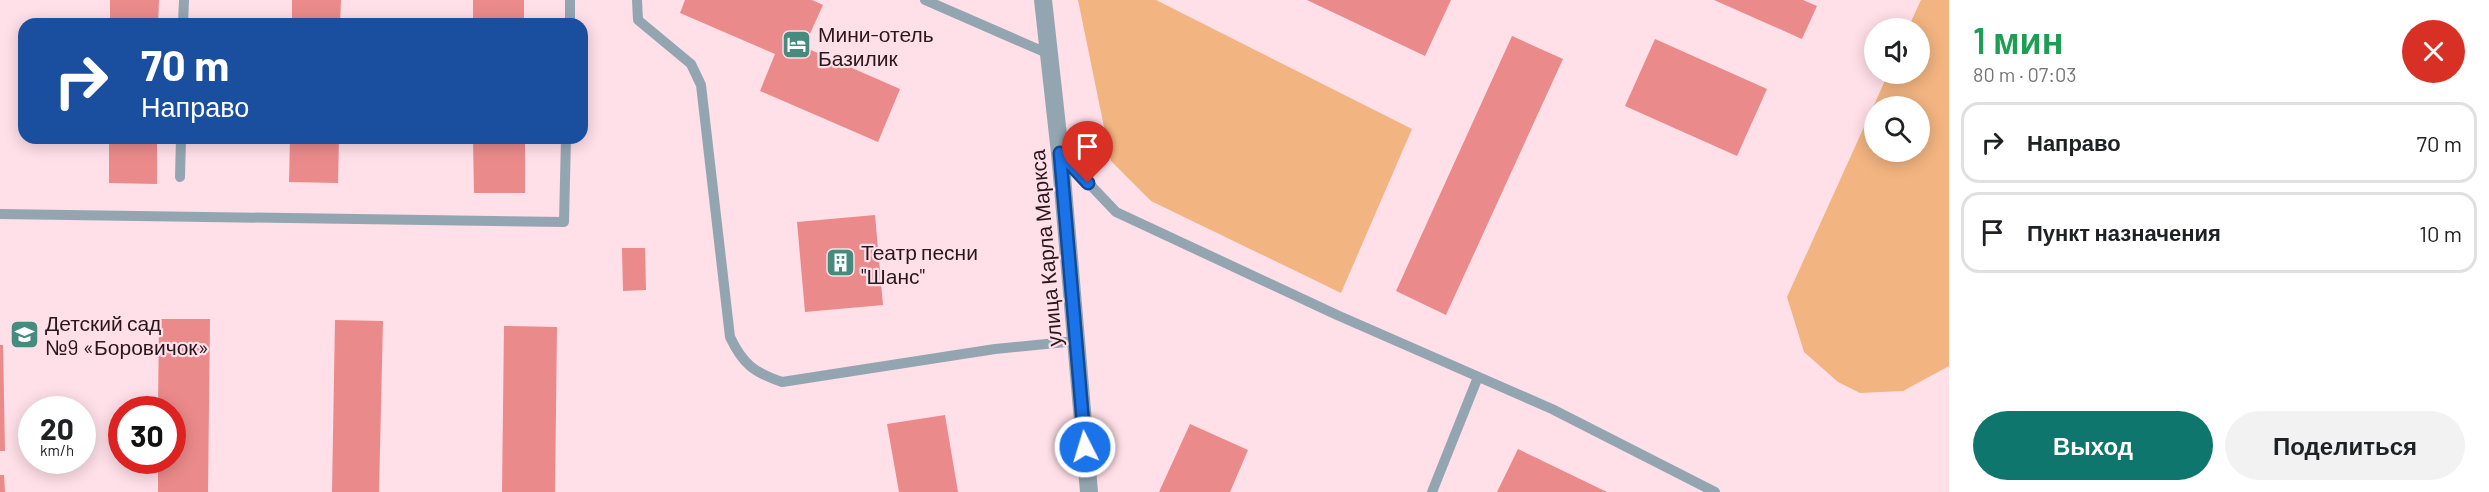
<!DOCTYPE html>
<html lang="ru">
<meta charset="utf-8">
<style>
:root{--surface:#fff;--page:#f2f2f2;--text:#202124;--muted:#757577;--line:#e0e0e0;--accent:#0f766e}
body{margin:0;font-family:Barlow,sans-serif;background:var(--page);color:var(--text);height:100vh;display:flex;flex-direction:column;font-size:22px;white-space:nowrap}
*{box-sizing:border-box;margin:0}
p{font-size:20px;color:var(--muted)}
.icon{flex:none;width:33px;height:33px;fill:none;stroke:currentColor;stroke-width:2;stroke-linecap:round;stroke-linejoin:round}
.map{position:relative;flex:1;overflow:hidden}
.drawer{display:flex;flex-direction:column;background:var(--surface);width:540px}
.drawer>*{flex:none}
.banner{position:absolute;left:18px;top:18px;width:570px;height:126px;border-radius:18px;box-shadow:0 3px 15px #0003;background:#1a4fa0;color:#fff;overflow:hidden}
.fabs{position:absolute;left:1864px;top:18px;display:grid;gap:12px}
.fabs a{display:grid;place-items:center;width:66px;height:66px;border-radius:50%;background:var(--surface);box-shadow:0 3px 15px #0003;font-size:30px}
.speed{position:absolute;left:18px;top:396px;display:flex;gap:12px;font-size:30px;font-weight:700;text-align:center}
.speed>*{display:grid;place-content:center;width:78px;height:78px;border-radius:50%;background:var(--surface);box-shadow:0 3px 15px #0003;line-height:1}
.speed small{font-size:15px;font-weight:400}
.speed .limit{border:9px solid #d22;background:#fff;color:#111}
.pin{position:absolute;display:grid;place-items:center;width:51px;height:51px;color:#fff;margin:-62px -26px;border-radius:50% 50% 50% 0;rotate:-45deg;box-shadow:0 0 6px #0007}
.pin .icon{rotate:45deg}
.me{position:absolute;width:66px;margin:-33px;rotate:355deg;stroke-linejoin:round;filter:drop-shadow(0 0 4px #0008)}
.turn{display:flex;align-items:center;gap:21px;height:126px;padding:0 24px;font-size:27px}
.turn .icon{width:78px;height:78px;stroke-width:2.5}
.turn b{display:block;font-size:42px;line-height:51px}
.round{display:grid;place-items:center;flex:none;width:63px;height:63px;border-radius:32px;background:var(--page)}
.summary{display:flex;align-items:center;justify-content:space-between;height:102px;padding:0 24px}
h1{font-size:36px;font-weight:600;line-height:45px;color:#1e9e55}
.action{display:flex;gap:12px;margin-top:auto;padding:12px 24px}
.action a{flex:1;height:69px;border-radius:36px;background:var(--accent);color:#fff;font-size:24px;font-weight:600;line-height:69px;text-align:center}
.action a+a{background:var(--page);color:var(--text)}
ul{padding:0;list-style:none}
li{display:flex;align-items:center;gap:18px;height:81px;margin:0 12px 9px;padding:0 12px;border:3px solid var(--line);border-radius:18px}
li div{flex:1}
li b{display:block;font-size:22px}
li em{font-style:normal}
main{display:flex;flex:1;min-height:0}
.map>svg:first-child{display:block}
</style>
<main>
<div class="map">
<svg width="1949" height="492" viewBox="0 0 1949 492">
<rect width="100%" height="100%" fill="#ffdfe8"/>
<path fill="#f2b481" fill-rule="evenodd" d="M1078 0H1156L1412 129 1341 293 1151 201 1111 161Z
M1921 0H1949V366L1903 391 1860 393 1838 382 1804 352 1787 297 1888 74H1920V28H1908ZM1875 106H1920V152H1875Z"/>
<path fill="#eb8a8b" d="M110 0H159L158 24H110Z
M292 0H341L340 24H292Z
M473 0H524V24H473Z
M685 0H812L823 5 804 47 900 89 878 142 760 91 775 54 680 13Z
M1307 0H1451L1425 56Z
M1714 0H1803L1817 6 1802 39Z
M1512 36 1563 59 1446 315 1396 291Z
M1655 39 1767 89 1737 156 1625 106Z
M109 138H157V184L109 183Z
M290 138H339L338 183 289 182Z
M473 138H525V193H474Z
M875 215 883 305 805 312 797 222Z
M622 248H645L646 290 623 291Z
M159 319H210L208 492H158V460H172V410H158Z
M335 320 383 321 379 492H332Z
M504 326 557 327 555 492H502Z
M0 345H3L5 451H0Z
M945 415 958 492H899L887 424Z
M1190 424 1248 450 1230 492H1159Z
M1518 449 1607 492H1497Z
M0 475H4L5 492H0Z"/>
<g fill="none" stroke-linecap="round" stroke-linejoin="round">
<path stroke="#94a5b2" stroke-width="10" d="M637 0 638 20 691 64 701 85 730 337C743 364 753 372 782 382L995 349 1076 341
M925 0 1049 54
M183 24 184 0
M570 24V0
M1060 153 1116 212 1337 315 1552 409 1715 492
M180 177 181 138
M0 214 564 222 566 138
M1432 492 1478 377"/>
<path stroke="#94a5b2" stroke-width="18" d="M1043 0 1060 153 1089 492"/>
</g>
<g fill="none" stroke-linecap="round" stroke-linejoin="round">
<defs>
<path id="route" d="M1085 447 1060 153 1088 183"/>
</defs>
<use href="#route" stroke="#114b97" stroke-width="15"/>
<use href="#route" stroke="#1a73e8" stroke-width="10"/>
</g>
<defs>
<symbol id="hotel-square" viewBox="-11 -11 22 22"><rect x="-9" y="-9" width="18" height="18" rx="4" fill="#478a7e" stroke="#ffdfe8"/><path d="M-6-4.5h1.5V1H6V5H4.5V3h-9V5H-6ZM-4 0a1.8 1.8 0 1 1 3.6 0ZM.5 0V-2.5h3Q6-2.5 6 0Z" fill="#fff"/></symbol>
<symbol id="building-square" viewBox="-11 -11 22 22"><rect x="-9" y="-9" width="18" height="18" rx="4" fill="#478a7e" stroke="#ffdfe8"/><path d="M-4-6H4V6H1V3H-1V6H-4ZM-2.5-4.3h1.7v1.8h-1.7ZM.8-4.3h1.7v1.8H.8ZM-2.5-1h1.7V.8h-1.7ZM.8-1h1.7V.8H.8Z" fill="#fff"/></symbol>
<symbol id="school-square" viewBox="-11 -11 22 22"><rect x="-9" y="-9" width="18" height="18" rx="4" fill="#478a7e" stroke="#ffdfe8"/><path d="M0-5L7-2L0 1L-7-2ZM-4 1L0 2.5L4 1V4Q0 6-4 4Z" fill="#fff"/></symbol>
</defs>
<g fill-rule="evenodd">
<use href="#hotel-square" x="780" y="28" width="33" height="33"/>
<use href="#building-square" x="824" y="246" width="33" height="33"/>
<use href="#school-square" x="8" y="318" width="33" height="33"/>
</g>
<g text-anchor="middle" dominant-baseline="central" stroke-width="4.5" stroke-linejoin="round" paint-order="stroke">
<g font-size="21" fill="#29171d" stroke="#ffdfe8" text-anchor="start">
<text x="818" y="33">Мини-отель<tspan x="818" dy="24">Базилик</tspan></text>
<text x="861" y="251">Театр песни<tspan x="861" dy="24">"Шанс"</tspan></text>
<text x="45" y="322">Детский сад<tspan x="45" dy="24">№9 «Боровичок»</tspan></text>
</g>
<g font-size="21" fill="#29171d" stroke="#ffdfe8">
<text transform="translate(1045 248) rotate(-95)">улица Карла Маркса</text>
</g>
</g>
</svg>
<div class="fabs">
<a><svg class="icon" aria-label="sound" viewBox="0 0 24 24"><path d="M4 9h4l5-4v14l-5-4H4zM17 9q2 3 0 6"/></svg></a>
<a><svg class="icon" aria-label="search" viewBox="0 0 24 24"><circle cx="10" cy="10" r="6"/><path d="M15 15l6 6"/></svg></a>
</div>
<div class="speed"><div>20<small>km/h</small></div><div class="limit">30</div></div>
<div class="pin" style="left:1088px;top:183px;background:#d93025"><svg class="icon" aria-label="arrive" viewBox="0 0 24 24"><path d="M6 21V4h12l-3 4 3 4H6"/></svg></div>
<svg class="me" style="left:1085px;top:447px" viewBox="-20 -20 40 40"><circle r="17" fill="#1a73e8" stroke="#fff" stroke-width="3"/><path d="M0-11L8 9 0 5-8 9z" fill="#fff"/></svg>
<div class="banner">
<div class="turn"><svg class="icon" aria-label="right" viewBox="0 0 24 24"><path d="M7 20v-9h11M14 6l5 5-5 5"/></svg><div><b>70 m</b>Направо</div></div>
</div>
</div>
<section class="drawer">
<div class="summary"><div><h1>1 мин</h1><p>80 m · 07:03</p></div><a class="round" style="background:#d93025;color:#fff"><svg class="icon" aria-label="close" viewBox="0 0 24 24"><path d="M6 6l12 12M18 6L6 18"/></svg></a></div>
<ul>
<li><svg class="icon" aria-label="right" viewBox="0 0 24 24"><path d="M7 20v-9h11M14 6l5 5-5 5"/></svg><div><b>Направо</b></div><em>70 m</em></li>
<li><svg class="icon" aria-label="arrive" viewBox="0 0 24 24"><path d="M6 21V4h12l-3 4 3 4H6"/></svg><div><b>Пункт назначения</b></div><em>10 m</em></li>
</ul>
<div class="action"><a>Выход</a><a>Поделиться</a></div>
</section>
</main>
